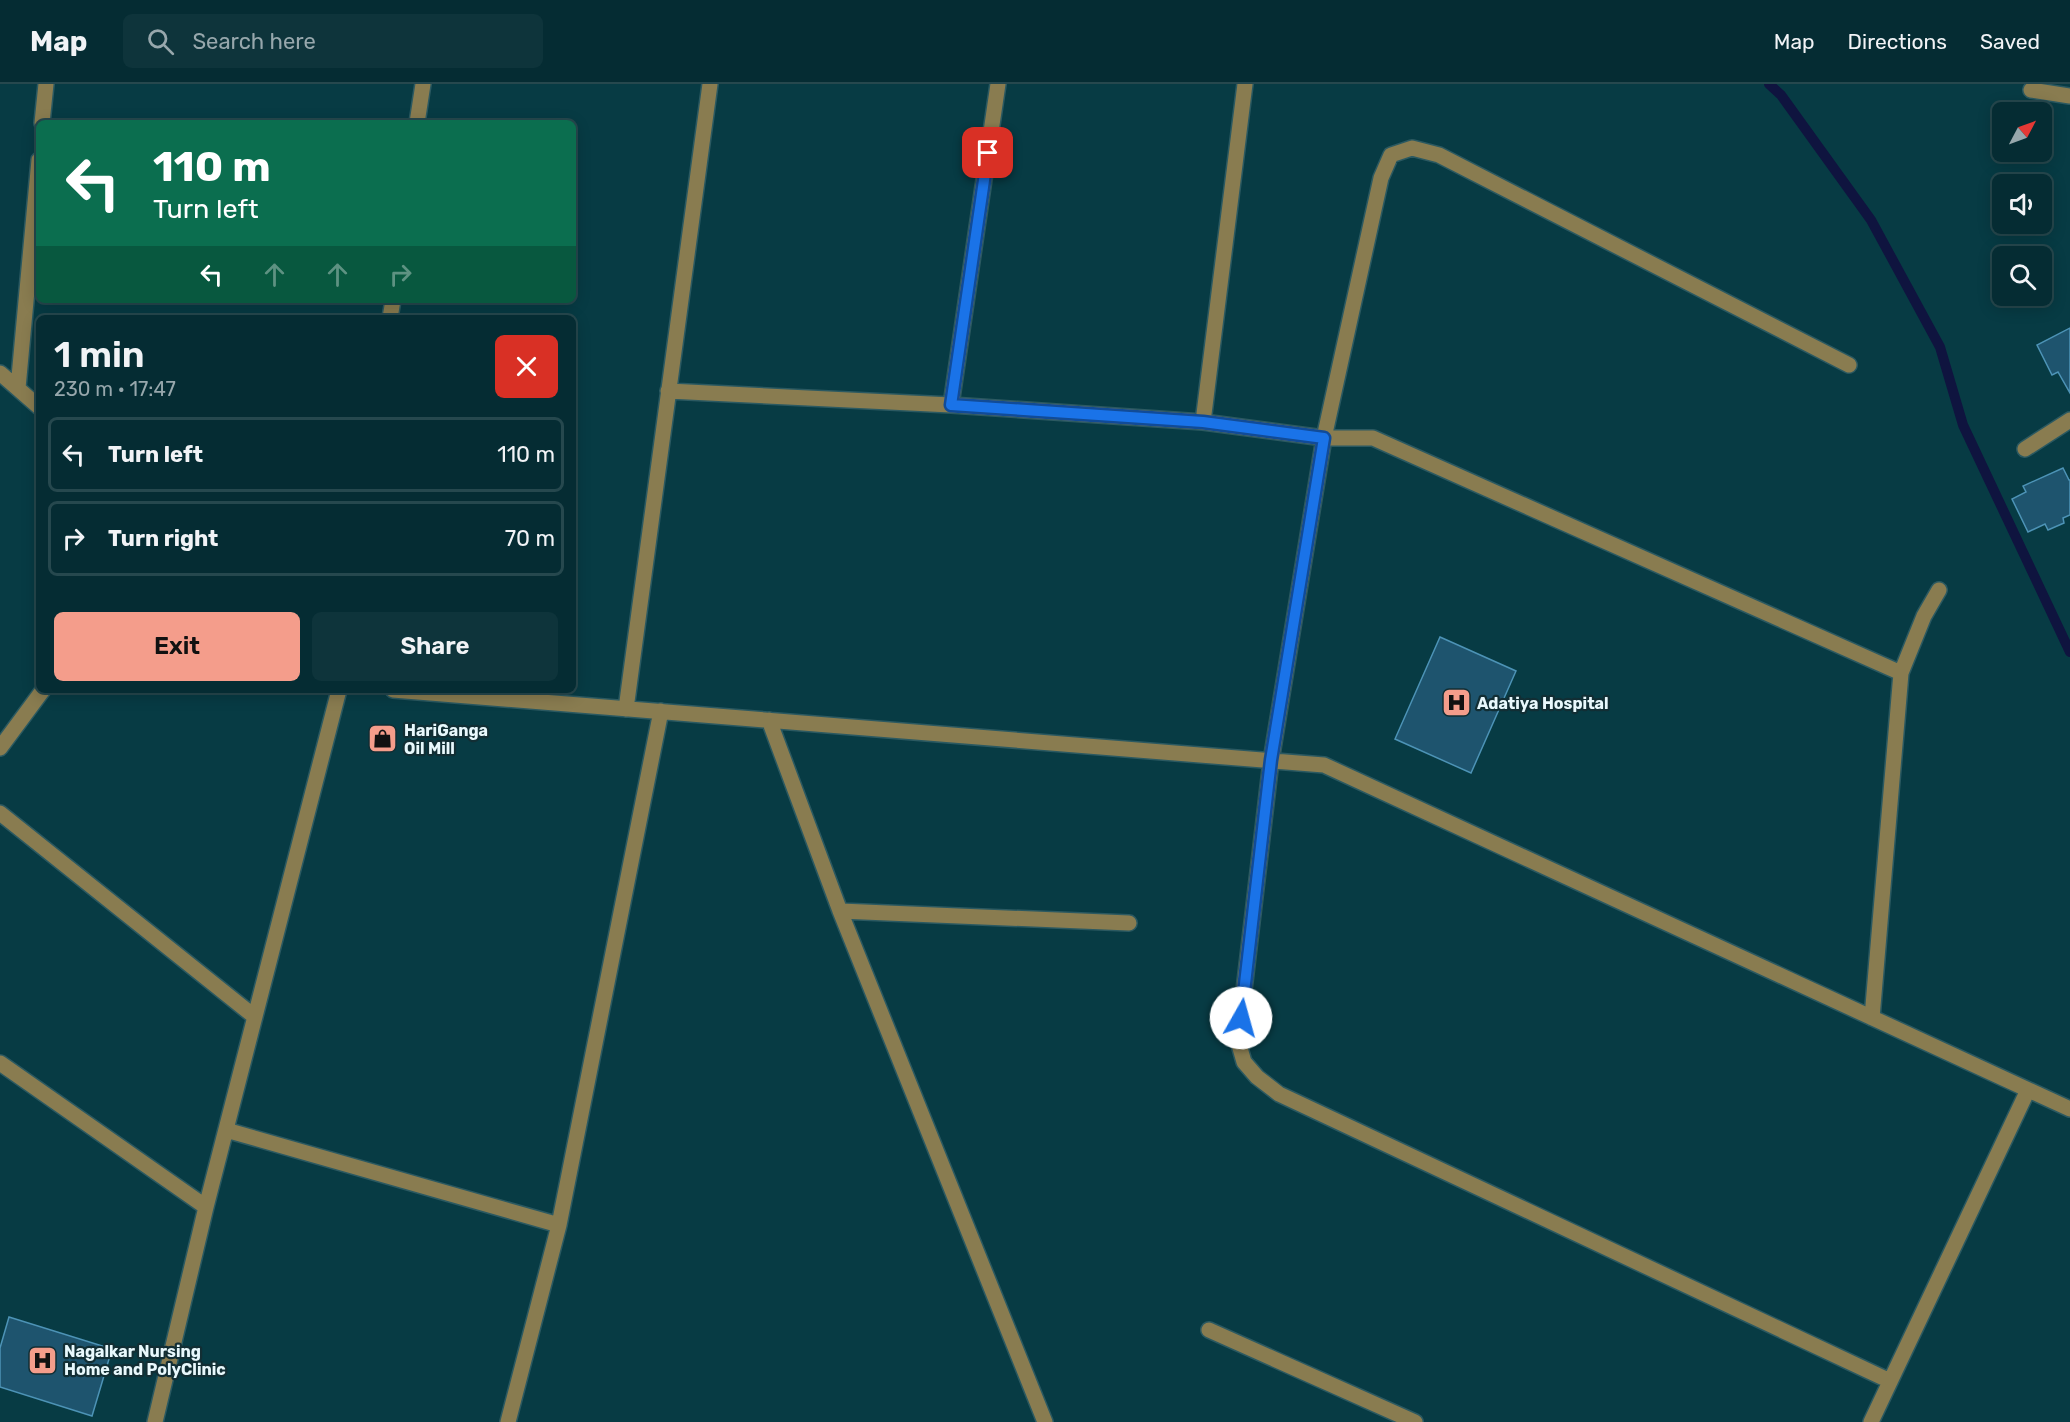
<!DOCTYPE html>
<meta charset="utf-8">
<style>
:root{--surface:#052c33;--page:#0e343b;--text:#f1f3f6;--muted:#97a7ac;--line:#26484e;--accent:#f49d8b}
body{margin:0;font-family:Rubik,sans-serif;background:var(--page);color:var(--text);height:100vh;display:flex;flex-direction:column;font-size:22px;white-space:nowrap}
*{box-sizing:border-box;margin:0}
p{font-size:20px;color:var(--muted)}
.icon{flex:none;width:33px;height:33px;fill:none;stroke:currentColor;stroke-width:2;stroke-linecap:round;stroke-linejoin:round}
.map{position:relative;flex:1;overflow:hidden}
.panel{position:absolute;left:36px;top:231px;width:540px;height:378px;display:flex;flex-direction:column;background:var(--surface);border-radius:9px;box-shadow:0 3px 15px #0003,0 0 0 2px var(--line)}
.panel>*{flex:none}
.guide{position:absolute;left:36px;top:36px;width:540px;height:183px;border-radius:9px;box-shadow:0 3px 15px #0003,0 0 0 2px var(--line);background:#0b6e4f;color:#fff;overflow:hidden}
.needle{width:39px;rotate:49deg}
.controls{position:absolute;left:1992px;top:18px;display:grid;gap:12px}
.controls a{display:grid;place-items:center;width:60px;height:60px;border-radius:9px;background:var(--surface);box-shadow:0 3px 15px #0003,0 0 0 2px var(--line);font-size:30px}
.pin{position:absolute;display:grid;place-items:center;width:51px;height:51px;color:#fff;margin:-26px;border-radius:12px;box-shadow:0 3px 9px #0006}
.me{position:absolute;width:66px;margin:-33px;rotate:7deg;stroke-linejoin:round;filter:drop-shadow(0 0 4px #0008)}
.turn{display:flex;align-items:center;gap:21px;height:126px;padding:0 18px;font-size:27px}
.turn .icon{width:78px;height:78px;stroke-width:2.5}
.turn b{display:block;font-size:42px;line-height:51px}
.lanes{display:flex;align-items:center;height:57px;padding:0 18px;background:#0003;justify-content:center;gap:30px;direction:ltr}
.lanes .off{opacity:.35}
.round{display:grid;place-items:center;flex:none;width:63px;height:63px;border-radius:9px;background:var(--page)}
.head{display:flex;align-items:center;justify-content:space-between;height:102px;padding:0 18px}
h1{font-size:36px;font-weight:600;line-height:45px}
.button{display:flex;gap:12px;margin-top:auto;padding:12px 18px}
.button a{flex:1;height:69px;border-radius:9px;background:var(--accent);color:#111;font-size:24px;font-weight:600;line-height:69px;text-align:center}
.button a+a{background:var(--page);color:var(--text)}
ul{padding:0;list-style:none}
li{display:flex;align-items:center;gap:18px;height:75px;margin:0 12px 9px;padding:0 6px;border:3px solid var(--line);border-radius:9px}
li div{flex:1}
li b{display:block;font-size:22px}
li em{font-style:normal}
header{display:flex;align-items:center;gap:36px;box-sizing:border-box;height:84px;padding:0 30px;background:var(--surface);border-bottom:2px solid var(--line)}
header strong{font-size:28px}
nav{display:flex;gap:33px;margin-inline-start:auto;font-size:21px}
.search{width:420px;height:54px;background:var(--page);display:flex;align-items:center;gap:15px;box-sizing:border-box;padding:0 21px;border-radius:9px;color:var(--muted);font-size:22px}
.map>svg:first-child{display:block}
</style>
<header>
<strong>Map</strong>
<div class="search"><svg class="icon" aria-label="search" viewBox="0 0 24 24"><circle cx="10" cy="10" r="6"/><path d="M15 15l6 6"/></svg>Search here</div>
<nav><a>Map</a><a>Directions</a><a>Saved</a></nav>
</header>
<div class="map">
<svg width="2070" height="1338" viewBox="0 0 2070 1338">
<rect width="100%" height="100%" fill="#073b44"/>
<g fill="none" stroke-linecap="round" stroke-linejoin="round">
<path stroke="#0f143f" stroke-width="10" d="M1769 0 1781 11 1871 136 1940 263 1963 341 2070 568"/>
</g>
<path fill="#1e546e" stroke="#4d93b6" stroke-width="1.5" d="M2070 244V309L2058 288 2052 291 2037 261Z
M2063 384 2069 396H2070V431L2063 434 2064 439 2048 446 2045 440 2028 448 2012 415 2026 408 2023 402Z
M1440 553 1516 587 1471 689 1395 655Z
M9 1233 112 1265 92 1332 0 1303V1264Z"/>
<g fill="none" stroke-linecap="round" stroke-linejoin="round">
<defs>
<path id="minor" d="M2031 6 2070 12
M42 39 46 0
M417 39 423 0
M390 234 393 216
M1849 281 1439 71 1412 64 1391 71 1381 94 1324 354 1271 677 1238 957 1244 978 1257 993 1279 1010 1890 1297
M0 289 39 323
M18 304 39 76
M668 307 951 321 1203 338 1324 354H1373L1901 589
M951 321 998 0
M1203 338 1245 0
M2025 365 2070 336
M393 606 1324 681 2070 1025
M626 625 710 0
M769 636 840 827 1045 1338
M0 664 43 606
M0 729 255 933
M840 827 1129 839
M1872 934 1901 589 1924 532 1939 506
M0 979 206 1123
M226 1046 559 1141
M1209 1246 1415 1338
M155 1338 206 1123 339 606
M508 1338 559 1141 661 627
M1871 1338 2028 1006"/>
</defs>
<use href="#minor" stroke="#2b5961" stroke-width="18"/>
<use href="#minor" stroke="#897c50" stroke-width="15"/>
</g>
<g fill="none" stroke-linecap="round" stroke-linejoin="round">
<defs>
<path id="route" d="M988 69 951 321 1203 338 1324 354 1271 676 1241 934"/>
</defs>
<use href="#route" stroke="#114b97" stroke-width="15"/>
<use href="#route" stroke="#1a73e8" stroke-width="10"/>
</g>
<defs>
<symbol id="hospital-square" viewBox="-11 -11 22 22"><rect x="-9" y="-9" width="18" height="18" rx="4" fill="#f49d8b" stroke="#122e34"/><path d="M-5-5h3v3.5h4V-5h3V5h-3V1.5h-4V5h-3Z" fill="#111"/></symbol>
<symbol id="shop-square" viewBox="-11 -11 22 22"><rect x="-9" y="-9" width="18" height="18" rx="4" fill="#f49d8b" stroke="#122e34"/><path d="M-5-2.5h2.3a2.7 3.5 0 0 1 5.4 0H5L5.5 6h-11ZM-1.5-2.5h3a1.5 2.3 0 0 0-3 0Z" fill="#111"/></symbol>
</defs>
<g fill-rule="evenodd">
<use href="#hospital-square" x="1440" y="602" width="33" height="33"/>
<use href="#shop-square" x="366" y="638" width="33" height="33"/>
<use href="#hospital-square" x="26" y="1260" width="33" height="33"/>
</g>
<g text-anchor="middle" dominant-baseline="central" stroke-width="4.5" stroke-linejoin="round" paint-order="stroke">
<g font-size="16" font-weight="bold" fill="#e8f8fc" stroke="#122e34" text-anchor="start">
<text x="1477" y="619">Adatiya Hospital</text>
<text x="404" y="646">HariGanga<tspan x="404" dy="18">Oil Mill</tspan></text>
<text x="64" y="1267">Nagalkar Nursing<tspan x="64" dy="18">Home and PolyClinic</tspan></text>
</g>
</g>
</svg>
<div class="controls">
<a><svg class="needle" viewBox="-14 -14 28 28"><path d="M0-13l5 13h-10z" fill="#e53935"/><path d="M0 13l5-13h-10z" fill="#97a7ac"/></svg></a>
<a><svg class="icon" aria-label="sound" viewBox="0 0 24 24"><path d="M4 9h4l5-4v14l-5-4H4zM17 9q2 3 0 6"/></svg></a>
<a><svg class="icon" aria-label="search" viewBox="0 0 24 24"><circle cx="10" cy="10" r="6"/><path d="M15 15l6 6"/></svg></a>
</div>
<div class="pin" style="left:988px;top:69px;background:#d93025"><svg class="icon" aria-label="arrive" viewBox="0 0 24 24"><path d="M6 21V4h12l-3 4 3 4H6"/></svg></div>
<svg class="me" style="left:1241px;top:934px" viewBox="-20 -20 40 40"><circle r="19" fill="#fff"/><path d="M0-13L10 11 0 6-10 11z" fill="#1a73e8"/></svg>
<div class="guide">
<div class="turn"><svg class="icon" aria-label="left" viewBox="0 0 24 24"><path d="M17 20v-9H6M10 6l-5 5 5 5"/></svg><div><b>110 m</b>Turn left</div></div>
<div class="lanes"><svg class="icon" aria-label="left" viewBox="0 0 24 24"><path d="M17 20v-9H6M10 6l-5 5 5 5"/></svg><svg class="icon off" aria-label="ahead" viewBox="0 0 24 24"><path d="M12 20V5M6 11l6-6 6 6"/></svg><svg class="icon off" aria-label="ahead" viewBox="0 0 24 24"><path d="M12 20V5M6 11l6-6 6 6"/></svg><svg class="icon off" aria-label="right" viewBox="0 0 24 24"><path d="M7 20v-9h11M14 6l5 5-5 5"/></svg></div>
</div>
<section class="panel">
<div class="head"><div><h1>1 min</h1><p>230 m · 17:47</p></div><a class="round" style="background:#d93025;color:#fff"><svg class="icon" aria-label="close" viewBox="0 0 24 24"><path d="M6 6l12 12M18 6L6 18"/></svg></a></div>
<ul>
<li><svg class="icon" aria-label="left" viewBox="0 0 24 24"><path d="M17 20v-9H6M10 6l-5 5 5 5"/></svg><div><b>Turn left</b></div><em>110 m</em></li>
<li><svg class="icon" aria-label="right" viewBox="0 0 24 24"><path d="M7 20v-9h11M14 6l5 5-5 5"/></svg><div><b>Turn right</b></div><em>70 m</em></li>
</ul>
<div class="button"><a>Exit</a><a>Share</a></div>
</section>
</div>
